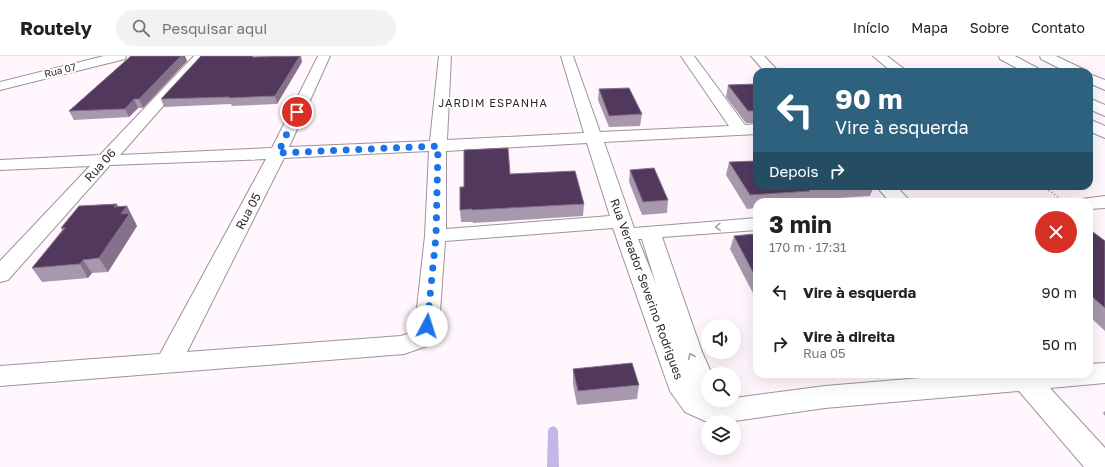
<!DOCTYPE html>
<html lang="pt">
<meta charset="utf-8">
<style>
:root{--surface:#fff;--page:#f2f2f2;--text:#222;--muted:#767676;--line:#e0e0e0}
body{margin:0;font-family:"Golos Text",sans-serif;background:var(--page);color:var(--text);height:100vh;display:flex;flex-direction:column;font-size:15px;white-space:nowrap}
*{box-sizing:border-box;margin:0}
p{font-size:13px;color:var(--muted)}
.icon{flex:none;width:22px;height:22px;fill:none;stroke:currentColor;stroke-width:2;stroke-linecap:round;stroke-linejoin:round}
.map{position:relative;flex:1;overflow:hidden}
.details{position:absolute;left:753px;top:142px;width:340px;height:180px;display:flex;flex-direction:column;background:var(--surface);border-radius:12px;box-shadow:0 4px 16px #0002}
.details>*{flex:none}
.top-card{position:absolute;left:753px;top:12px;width:340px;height:122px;border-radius:12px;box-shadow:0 4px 16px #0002;background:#2e617e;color:#fff;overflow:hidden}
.tools{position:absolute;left:701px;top:263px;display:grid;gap:8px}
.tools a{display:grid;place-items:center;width:40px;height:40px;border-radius:50%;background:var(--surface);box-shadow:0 4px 16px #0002;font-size:20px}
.pin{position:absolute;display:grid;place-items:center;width:34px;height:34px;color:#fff;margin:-17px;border:2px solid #fff;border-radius:50%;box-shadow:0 1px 4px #0007}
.me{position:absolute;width:44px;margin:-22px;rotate:5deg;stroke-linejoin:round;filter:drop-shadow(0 0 3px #0008)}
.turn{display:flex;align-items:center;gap:14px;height:84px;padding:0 16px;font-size:18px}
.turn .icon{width:52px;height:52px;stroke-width:2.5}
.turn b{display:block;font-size:28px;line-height:34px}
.then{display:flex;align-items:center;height:38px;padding:0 16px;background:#0003;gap:8px;font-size:15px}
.round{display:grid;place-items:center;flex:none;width:42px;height:42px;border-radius:21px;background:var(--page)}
.summary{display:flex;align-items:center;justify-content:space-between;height:68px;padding:0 16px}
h1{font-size:24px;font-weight:700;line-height:30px}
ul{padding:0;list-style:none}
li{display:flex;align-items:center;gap:12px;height:52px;padding:0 16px}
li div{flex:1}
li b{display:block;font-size:15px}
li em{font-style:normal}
header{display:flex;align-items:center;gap:24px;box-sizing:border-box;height:56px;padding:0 20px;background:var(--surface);border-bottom:1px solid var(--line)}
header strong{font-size:19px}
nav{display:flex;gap:22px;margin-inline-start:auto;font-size:14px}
.search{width:280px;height:36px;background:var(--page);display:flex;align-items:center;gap:10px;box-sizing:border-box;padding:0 14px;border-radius:22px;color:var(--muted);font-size:15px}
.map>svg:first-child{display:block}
</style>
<header>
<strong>Routely</strong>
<div class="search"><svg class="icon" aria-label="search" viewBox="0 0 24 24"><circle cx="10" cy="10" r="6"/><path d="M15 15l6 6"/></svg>Pesquisar aqui</div>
<nav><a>Início</a><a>Mapa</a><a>Sobre</a><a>Contato</a></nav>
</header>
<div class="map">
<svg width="1105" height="411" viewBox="0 0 1105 411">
<rect width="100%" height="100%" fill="#fff7fd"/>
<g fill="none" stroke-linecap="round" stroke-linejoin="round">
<path fill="#c2b7e7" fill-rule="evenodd" d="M553 370 557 372 558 375 559 411H547L548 375 549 372Z"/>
<defs>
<path id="minor" d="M104 0H126L125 3 0 34V26Z
M194 0H207L120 99 272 92 318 0H330L289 91 430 85 439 0H451L447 84 584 77 561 0H573L600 76 729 70 681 0H694L745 69 757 68V78L604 86 634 172 757 162V174L662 181 702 296 712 318H708V344H734V342L825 330 968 318H1089V308L1105 307V327L1050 332 1105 392V411H1084L1019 335 825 352 728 366 705 365 685 356 670 335 613 172 445 185 439 270 430 289 404 298 0 330V310L160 298 266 103 110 109 8 224 0 226V205L90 110 0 114V104L100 99ZM587 87 610 160 446 173V95ZM429 95 425 180 415 270 412 276 401 280 187 296 284 102ZM638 183H642L656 228Z
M751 0H764L779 16H765Z
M873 0H887L908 16H892Z
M999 0H1015L1039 13 1041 16H1024L1000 3Z
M1089 42 1105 49V60L1089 53Z
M1089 63 1105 70V82L1089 75Z
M876 130H896L911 146H890Z
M1105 140V152L1089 153V146H1080L1082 143Z"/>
<path id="major" d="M1040 0H1056L1083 13 1085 16H1067L1041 3Z
M1089 18 1105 24V34L1089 27Z"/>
</defs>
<use href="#minor" stroke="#9e939b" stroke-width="2"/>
<use href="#major" stroke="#9e939b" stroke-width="2"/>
<path stroke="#a19a9f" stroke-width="2" stroke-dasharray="1 2.5" stroke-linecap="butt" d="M1043 130 1065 146"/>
<use href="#minor" fill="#fff" fill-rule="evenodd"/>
<use href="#major" fill="#fff" fill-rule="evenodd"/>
</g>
<path fill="#a898ad" d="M131 0H185L187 5 143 52H138L129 61 74 64 69 55Z
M260 1 302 6 277 48 232 50 231 48 164 51 161 43Z
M757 28V67H746L726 41 728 29Z
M599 33 642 58 640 70 609 71 598 44Z
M729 106 757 130H874L870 140 807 144V146H757V152L747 153 726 119Z
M630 114 668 144 667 157 642 159 629 126Z
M510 118 584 148 583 160 473 167V166H461L460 154 464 131Z
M118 150H127L137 170 108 216 92 217 88 222 42 226 32 212 62 174 61 172Z
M1089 173 1105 185V275L1089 260Z
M734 180 757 184V245L730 193Z
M573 313 639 329 637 343 577 349 573 328Z
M1105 355V360L1103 357Z"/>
<path fill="#86718d" d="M181 0H185L187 5 143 52 139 43Z
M300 0H301L302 6 277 48 275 40Z
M134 43 138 52 129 61 125 53Z
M117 148 122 157 127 150 137 170 108 216 99 202 114 151Z
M83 204 92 217 88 222 80 208Z"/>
<path fill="#52385d" stroke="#86718d" d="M131 0H181L139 43H134L125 53 69 55Z
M201 0H253L252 1 300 0 275 40 229 42 230 41 161 43Z
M757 28V55H748L728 29Z
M629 32 642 58 609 60 599 33Z
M508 92 510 118 575 115 584 148 472 154V153L460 154V131H464V94Z
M757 105V130H824L807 131 810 135 750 139 729 106Z
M654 112 668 144 643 146 630 114Z
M117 148 114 151 127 150 121 158 130 157 99 202 83 204 80 208 32 212 65 172H61L79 150Z
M1089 173 1105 185V252L1089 238Z
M754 178 757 184V224L734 180Z
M632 307 639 329 578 335 573 313Z"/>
<defs><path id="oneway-chevron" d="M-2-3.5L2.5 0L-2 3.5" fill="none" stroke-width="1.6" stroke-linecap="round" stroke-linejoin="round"/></defs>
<g stroke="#a19fa1">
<use href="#oneway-chevron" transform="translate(718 171) rotate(176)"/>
<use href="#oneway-chevron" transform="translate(691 300) rotate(-112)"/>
</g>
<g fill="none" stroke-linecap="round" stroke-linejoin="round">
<path stroke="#1a73e8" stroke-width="7" stroke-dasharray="0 12.6" d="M297 56 278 97 438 90 436 180 427 270"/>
</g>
<g text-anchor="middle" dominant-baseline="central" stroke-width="4" stroke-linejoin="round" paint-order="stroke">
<g font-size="10" fill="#2f2a2e" stroke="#fff">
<text transform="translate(60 14) rotate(-14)">Rua 07</text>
</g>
<g font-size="11" letter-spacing="1" fill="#2f2a2e" stroke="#fff">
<text x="493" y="46">JARDIM ESPANHA</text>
</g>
<g font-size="12" fill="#2f2a2e" stroke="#fff">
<text transform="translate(100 109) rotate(-48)">Rua 06</text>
<text transform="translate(248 155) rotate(-62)">Rua 05</text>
<text transform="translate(647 233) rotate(70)">Rua Vereador Severino Rodrigues</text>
</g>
</g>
</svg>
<div class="tools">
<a><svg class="icon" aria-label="sound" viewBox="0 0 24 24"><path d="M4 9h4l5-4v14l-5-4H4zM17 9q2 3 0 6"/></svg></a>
<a><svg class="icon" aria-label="search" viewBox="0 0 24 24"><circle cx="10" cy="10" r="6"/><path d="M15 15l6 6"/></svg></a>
<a><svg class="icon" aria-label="layers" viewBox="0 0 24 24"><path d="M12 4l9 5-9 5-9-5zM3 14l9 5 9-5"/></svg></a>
</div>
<div class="pin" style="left:297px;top:56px;background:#d93025"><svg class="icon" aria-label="arrive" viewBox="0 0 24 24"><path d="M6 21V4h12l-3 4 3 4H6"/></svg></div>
<svg class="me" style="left:427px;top:270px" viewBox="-20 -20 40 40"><circle r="19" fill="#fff"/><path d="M0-13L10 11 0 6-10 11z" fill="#1a73e8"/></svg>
<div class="top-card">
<div class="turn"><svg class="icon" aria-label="left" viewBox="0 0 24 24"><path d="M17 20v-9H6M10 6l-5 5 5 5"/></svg><div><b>90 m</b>Vire à esquerda</div></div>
<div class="then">Depois<svg class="icon" aria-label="right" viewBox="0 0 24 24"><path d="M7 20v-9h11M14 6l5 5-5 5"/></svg></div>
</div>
<section class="details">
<div class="summary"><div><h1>3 min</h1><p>170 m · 17:31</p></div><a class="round" style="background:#d93025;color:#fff"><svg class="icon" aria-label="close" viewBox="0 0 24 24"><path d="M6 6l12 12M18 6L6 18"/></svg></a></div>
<ul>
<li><svg class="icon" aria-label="left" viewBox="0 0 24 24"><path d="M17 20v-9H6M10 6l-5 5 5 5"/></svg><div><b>Vire à esquerda</b></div><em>90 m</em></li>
<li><svg class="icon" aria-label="right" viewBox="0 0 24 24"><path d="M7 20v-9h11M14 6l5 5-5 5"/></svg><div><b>Vire à direita</b><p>Rua 05</p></div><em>50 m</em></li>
</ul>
</section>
</div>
